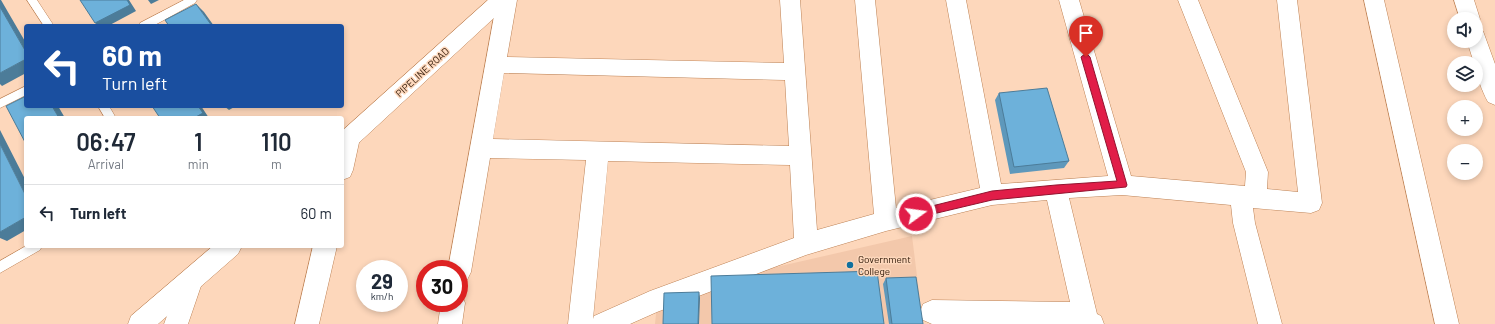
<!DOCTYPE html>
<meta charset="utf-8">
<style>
:root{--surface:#fff;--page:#f2f2f3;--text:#1f2937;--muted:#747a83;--line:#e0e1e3}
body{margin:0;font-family:Barlow,sans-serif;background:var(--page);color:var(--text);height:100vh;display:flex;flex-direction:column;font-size:15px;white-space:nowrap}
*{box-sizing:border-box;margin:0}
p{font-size:13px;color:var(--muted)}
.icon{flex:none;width:22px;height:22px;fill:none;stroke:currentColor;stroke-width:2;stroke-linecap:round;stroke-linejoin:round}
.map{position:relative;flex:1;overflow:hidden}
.panel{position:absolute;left:24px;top:116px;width:320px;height:132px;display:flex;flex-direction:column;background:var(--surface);border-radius:4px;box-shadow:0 2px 6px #0003}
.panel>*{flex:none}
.hud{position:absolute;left:24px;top:24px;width:320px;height:84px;border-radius:4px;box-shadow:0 2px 6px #0003;background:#1a4fa0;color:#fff;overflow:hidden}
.fabs{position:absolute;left:1447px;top:12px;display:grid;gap:8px}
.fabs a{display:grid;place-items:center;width:36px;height:36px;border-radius:50%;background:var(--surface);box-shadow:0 2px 6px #0003;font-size:20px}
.speed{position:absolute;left:356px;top:260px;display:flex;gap:8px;font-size:20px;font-weight:700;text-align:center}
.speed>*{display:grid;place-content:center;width:52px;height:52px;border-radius:50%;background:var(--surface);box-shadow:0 2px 6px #0003;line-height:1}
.speed small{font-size:10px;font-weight:400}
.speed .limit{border:6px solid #d22;background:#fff;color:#111}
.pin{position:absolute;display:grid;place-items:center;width:34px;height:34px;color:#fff;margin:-41px -17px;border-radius:50% 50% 50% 0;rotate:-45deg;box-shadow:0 0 4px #0007}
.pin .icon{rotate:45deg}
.me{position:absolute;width:44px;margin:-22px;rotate:76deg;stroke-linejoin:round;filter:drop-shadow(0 0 3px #0008)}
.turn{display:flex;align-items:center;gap:14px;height:84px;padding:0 12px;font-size:18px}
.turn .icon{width:52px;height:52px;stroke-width:2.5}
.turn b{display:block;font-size:28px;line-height:34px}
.eta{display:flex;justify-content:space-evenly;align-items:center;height:68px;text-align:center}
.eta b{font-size:24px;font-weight:600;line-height:28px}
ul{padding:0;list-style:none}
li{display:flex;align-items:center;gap:12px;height:56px;padding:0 12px;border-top:1px solid var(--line)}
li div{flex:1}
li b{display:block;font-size:15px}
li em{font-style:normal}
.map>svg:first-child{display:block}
</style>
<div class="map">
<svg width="1495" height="324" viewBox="0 0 1495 324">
<rect width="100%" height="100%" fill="#fdd7bb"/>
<path fill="#f3c8ab" d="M912 236 923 324H655L658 294Z"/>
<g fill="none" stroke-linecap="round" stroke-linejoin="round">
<defs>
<path id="service" d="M27 0H37L54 26H44Z
M184 0H197L195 3 153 26H139L140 23Z
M26 86V95L0 108V99Z
M98 106H109L116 118H105Z
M26 246H42L40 250 0 273V261Z"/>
<path id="minor" d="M497 0H517L507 57 784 63 780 0H800L817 230 874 214 855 0H875L896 208 980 188 946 0H966L1001 184 1108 176 1059 0H1079L1131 176 1245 186 1246 172 1178 0H1198L1268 172 1267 189 1298 192 1277 0H1297L1322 203 1319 210 1311 213 1253 208 1255 223 1282 324H1258L1233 223 1231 205 1122 195 1069 198 1097 314 1101 316 1104 324H932L923 320 920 312 923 304 932 300 1070 302 1047 200 992 205 886 231 806 255 657 312 630 324H568L586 160 490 158 471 272 467 280 459 283V269H448ZM504 73 785 80 789 146 493 139ZM608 161 790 165 794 238 650 291 594 316 593 319Z
M1364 0H1384L1459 324H1435Z
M1454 0H1474L1480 19 1477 24 1476 19H1460Z
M1476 29 1483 31 1495 64V105L1488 102C1482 91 1476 76 1476 63H1474L1467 41H1476Z
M349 129 357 131 360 138 353 170 350 177 342 180V131Z
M313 246H337L319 324H295Z
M190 272 198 275 202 283 188 324H164L182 275Z
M459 294 462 295 465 303 462 324H438L441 303H459Z"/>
<path id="tertiary" d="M488 0H511L508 5 350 151 342 153V131Z
M213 246H242L238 254 158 324H128L131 316Z"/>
</defs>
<use href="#service" stroke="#bd8255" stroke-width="1"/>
<use href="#minor" stroke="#bd8255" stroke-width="1"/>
<use href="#tertiary" stroke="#bd8255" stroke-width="1"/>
<use href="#service" fill="#fff" fill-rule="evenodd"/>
<use href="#minor" fill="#fff" fill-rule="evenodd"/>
<use href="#tertiary" fill="#fff" fill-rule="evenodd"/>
</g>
<path fill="#5e98bb" d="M999 93 1069 161 1064 168 1010 174 995 100Z
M886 278 923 324H889L883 284Z"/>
<path fill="#4c7c99" d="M0 0H1L26 43V52L0 7Z
M127 0H129L136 11 108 26H99L95 23Z
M148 0H159L151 4Z
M196 4 204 12 214 26H212Z
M26 59V73L2 86 0 84V73Z
M52 106H58L65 118H59Z
M198 106H201L209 118H194Z
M224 106H236L229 110Z
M0 130 26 181V196L0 144Z
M26 217V230L7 241 0 238V232Z
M699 292 700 298 699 324H698Z"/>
<path fill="#6db1da" stroke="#4c7c99" d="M80 0H127L130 5 95 23Z
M196 4 212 26H169L165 20Z
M0 7 26 52V59L0 73Z
M1047 88 1069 161 1014 167 999 93Z
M26 96V106H52L59 118H26V144L6 106Z
M152 106H198L203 113 194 118H160Z
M0 144 26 196V217L0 232Z
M877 271 884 324H712L711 276Z
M916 277 923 324H892L886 278Z
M699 292 698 324H663L664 293Z"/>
<path fill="#e11d48" stroke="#92132f" d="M1086 53 1090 57 1127 185 1126 187 992 200 916 218 913 217 912 214 913 211 916 210 992 191 1056 185 1117 181 1081 57Z"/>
<circle fill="#10709e" stroke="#fdd7bb" stroke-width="1.5" cx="850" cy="265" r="4"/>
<g text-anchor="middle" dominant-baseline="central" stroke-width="3" stroke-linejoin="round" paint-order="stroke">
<g font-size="10" fill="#2c1504" stroke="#fdd7bb">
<text transform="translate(422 72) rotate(-42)">PIPELINE ROAD</text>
</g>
<g font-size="10" fill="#2c1504" stroke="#fdd7bb" text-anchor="start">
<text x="858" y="259">Government<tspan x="858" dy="12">College</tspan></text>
</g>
</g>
</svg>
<div class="fabs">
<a><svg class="icon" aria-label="sound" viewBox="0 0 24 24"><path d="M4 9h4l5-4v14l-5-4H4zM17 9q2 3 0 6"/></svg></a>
<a><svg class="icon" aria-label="layers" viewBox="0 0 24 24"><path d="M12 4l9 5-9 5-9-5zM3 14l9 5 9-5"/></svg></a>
<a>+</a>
<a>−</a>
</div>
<div class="speed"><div>29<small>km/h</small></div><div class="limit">30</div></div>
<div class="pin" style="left:1086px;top:57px;background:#d93025"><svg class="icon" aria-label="arrive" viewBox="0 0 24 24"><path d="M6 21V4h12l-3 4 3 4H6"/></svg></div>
<svg class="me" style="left:916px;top:214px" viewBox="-20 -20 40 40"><circle r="17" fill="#e11d48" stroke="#fff" stroke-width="3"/><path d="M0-11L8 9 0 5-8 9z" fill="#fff"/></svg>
<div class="hud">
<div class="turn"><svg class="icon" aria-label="left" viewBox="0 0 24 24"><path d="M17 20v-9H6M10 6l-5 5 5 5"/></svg><div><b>60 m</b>Turn left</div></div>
</div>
<section class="panel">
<div class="eta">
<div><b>06:47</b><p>Arrival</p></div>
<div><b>1</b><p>min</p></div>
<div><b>110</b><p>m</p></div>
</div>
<ul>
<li><svg class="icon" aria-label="left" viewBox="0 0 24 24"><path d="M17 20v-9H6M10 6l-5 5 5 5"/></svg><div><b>Turn left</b></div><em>60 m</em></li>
</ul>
</section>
</div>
